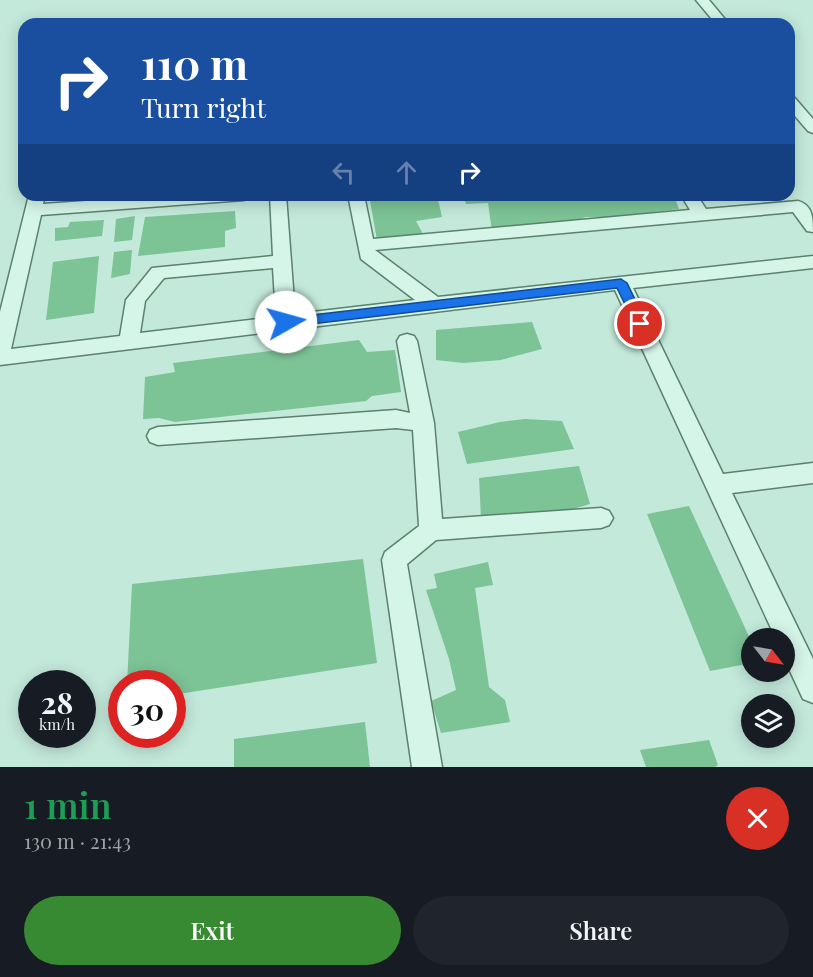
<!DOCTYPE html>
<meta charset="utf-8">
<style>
:root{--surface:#171b24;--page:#20242c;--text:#f1f3f6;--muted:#9ea1a6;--accent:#388a32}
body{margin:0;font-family:"Playfair Display",serif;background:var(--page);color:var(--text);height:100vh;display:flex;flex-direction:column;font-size:22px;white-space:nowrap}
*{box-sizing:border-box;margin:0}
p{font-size:20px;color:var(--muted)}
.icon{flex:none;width:33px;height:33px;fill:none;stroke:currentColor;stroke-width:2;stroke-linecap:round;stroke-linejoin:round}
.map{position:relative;height:767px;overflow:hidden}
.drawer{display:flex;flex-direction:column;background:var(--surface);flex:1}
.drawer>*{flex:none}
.banner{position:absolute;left:18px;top:18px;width:777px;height:183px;border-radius:18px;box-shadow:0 3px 15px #0003;background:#1a4fa0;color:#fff;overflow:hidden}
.needle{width:39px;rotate:121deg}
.fabs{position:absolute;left:741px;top:628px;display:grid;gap:12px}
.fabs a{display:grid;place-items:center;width:54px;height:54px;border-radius:50%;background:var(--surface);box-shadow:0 3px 15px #0003;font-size:30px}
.speed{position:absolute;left:18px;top:670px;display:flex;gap:12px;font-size:30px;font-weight:700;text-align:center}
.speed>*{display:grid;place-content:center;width:78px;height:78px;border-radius:50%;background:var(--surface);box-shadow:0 3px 15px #0003;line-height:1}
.speed small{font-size:15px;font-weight:400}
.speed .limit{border:9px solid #d22;background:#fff;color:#111}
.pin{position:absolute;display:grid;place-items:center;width:51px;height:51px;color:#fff;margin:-26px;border:3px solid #fff;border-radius:50%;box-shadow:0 2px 6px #0007}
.me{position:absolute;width:66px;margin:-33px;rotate:83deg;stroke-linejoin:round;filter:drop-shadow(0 0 4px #0008)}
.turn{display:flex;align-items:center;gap:21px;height:126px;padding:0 24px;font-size:27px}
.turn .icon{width:78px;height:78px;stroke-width:2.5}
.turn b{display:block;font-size:42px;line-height:51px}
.lanes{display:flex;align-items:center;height:57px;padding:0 24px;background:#0003;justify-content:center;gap:30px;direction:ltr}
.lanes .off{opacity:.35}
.round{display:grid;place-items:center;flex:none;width:63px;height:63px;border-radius:32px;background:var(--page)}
.summary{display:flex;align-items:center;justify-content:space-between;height:102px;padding:0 24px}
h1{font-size:36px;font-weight:600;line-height:45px;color:#1e9e55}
.button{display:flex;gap:12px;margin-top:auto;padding:12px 24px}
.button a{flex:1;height:69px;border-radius:36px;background:var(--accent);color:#fff;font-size:24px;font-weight:600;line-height:69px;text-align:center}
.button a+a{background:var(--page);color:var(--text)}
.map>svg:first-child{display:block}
</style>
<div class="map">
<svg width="813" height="767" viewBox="0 0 813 767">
<rect width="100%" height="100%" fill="#c3e9db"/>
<path fill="#7cc396" d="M369 195H437L442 217 416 221 423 234 377 240Z
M463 195H674L679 209 612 217H586L564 224 492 231 488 203 466 204Z
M235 211 236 228 225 231V247L138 256 145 217Z
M135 216 132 240 114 242 116 219Z
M104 220 102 236 55 241V228L68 227 70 222Z
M132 250 130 274 111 278 114 252Z
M99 256 94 313 46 320 53 262Z
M532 322 542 349 501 360 463 363 436 360V330Z
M359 340 367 352 395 350 401 392 372 396 366 401 175 422 159 418 143 419 145 377 175 372 173 363Z
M525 419 562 421 574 449 467 464 458 432 500 422Z
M579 466 590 504 560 513 481 518 479 478Z
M689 506 752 643V663L710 671 647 514Z
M363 559 377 663 172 695V684H127L132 584Z
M488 562 493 585 475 588 489 687 505 700 510 722 441 733 431 701 456 690 449 659 426 590 437 588 434 574Z
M365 722 370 767H234V739Z
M709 740 718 765 715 767H646L640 750Z"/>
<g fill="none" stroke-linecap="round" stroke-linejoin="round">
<defs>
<path id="street" d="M696 0H709L729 24H716Z
M789 96 794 97 813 119V133L808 131 789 109Z
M29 195H45L43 204 172 195H252L244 200 41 215 11 349 120 336 126 300 152 268 273 256 270 195H286L295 314 415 300 361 259 348 195H364L373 239 690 210 681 195H697L706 209 798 201C813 205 813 219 813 232L807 231 793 212 375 250 438 297 813 256V268L633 288 723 474 813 463V483L732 493 813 659V703L803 699 784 658V639H776L615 290 0 365V312ZM273 268 276 317 140 333 145 301 164 278Z
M407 334 414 336 417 341 434 423 442 519 601 508 609 511 613 518 609 525 601 528 436 540 407 564 442 767H412L382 560 385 552 419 526 413 430 396 428 158 445 150 442 147 436 150 430 158 427 396 410 410 413 397 341 400 336Z"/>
</defs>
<use href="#street" stroke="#5c816d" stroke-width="3"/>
<use href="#street" fill="#d5f5e9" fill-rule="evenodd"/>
</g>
<path fill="#1a73e8" stroke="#114b97" stroke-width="1.5" d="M621 279 627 283 647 324 645 327H636L617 288 286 327 280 322 286 318Z"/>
</svg>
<div class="fabs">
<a><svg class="needle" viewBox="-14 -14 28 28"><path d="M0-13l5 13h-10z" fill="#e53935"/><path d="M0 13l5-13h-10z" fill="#9ea1a6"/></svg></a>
<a><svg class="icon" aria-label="layers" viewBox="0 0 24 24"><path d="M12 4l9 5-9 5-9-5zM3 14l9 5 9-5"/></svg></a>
</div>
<div class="speed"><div>28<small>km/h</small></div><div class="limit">30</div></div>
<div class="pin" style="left:640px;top:324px;background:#d93025"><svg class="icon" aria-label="arrive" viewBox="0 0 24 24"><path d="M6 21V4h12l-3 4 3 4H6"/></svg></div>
<svg class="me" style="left:286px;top:322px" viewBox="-20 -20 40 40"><circle r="19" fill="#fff"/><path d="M0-13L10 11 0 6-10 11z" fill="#1a73e8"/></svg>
<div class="banner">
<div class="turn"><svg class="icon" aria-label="right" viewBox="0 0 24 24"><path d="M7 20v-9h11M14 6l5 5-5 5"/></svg><div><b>110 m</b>Turn right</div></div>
<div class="lanes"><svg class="icon off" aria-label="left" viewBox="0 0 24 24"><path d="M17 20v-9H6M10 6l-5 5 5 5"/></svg><svg class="icon off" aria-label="ahead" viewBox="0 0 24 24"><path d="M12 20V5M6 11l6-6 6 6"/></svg><svg class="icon" aria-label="right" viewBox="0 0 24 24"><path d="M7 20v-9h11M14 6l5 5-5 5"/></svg></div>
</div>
</div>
<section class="drawer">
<div class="summary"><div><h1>1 min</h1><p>130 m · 21:43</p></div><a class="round" style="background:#d93025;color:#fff"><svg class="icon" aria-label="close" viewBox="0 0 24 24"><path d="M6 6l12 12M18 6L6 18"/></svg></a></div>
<div class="button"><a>Exit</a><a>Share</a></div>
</section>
